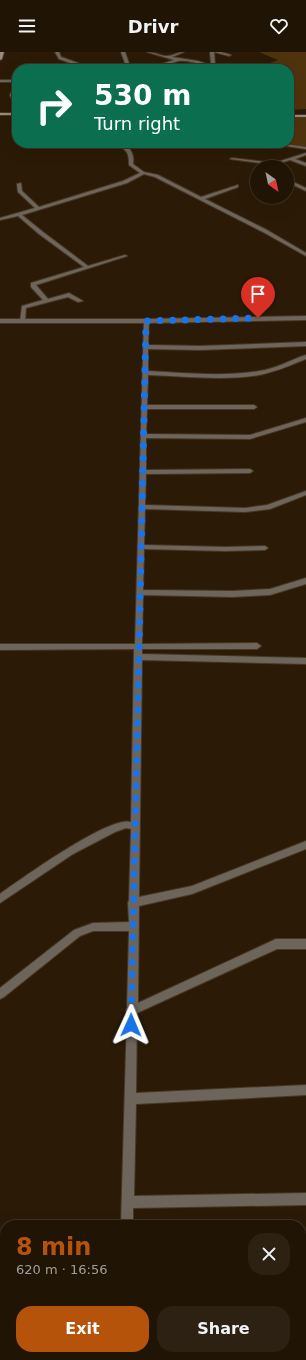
<!DOCTYPE html>
<meta charset="utf-8">
<style>
:root{--surface:#201404;--page:#2d2113;--text:#f1f3f6;--muted:#a29e9a;--line:#3d3326;--accent:#b45309}
body{margin:0;font-family:"DejaVu Sans",sans-serif;background:var(--page);color:var(--text);height:100vh;display:flex;flex-direction:column;font-size:15px;white-space:nowrap}
*{box-sizing:border-box;margin:0}
p{font-size:13px;color:var(--muted)}
.icon{flex:none;width:22px;height:22px;fill:none;stroke:currentColor;stroke-width:2;stroke-linecap:round;stroke-linejoin:round}
.map{position:relative;flex:1;overflow:hidden}
.side{position:absolute;left:0px;top:1168px;width:306px;height:140px;display:flex;flex-direction:column;background:var(--surface);border-radius:16px 16px 0 0;box-shadow:0 4px 16px #0002,0 0 0 1px var(--line)}
.side>*{flex:none}
.guide{position:absolute;left:12px;top:12px;width:282px;height:84px;border-radius:16px;box-shadow:0 4px 16px #0002,0 0 0 1px var(--line);background:#0b6e4f;color:#fff;overflow:hidden}
.needle{width:26px;rotate:147deg}
.fabs{position:absolute;left:250px;top:108px;display:grid;gap:8px}
.fabs a{display:grid;place-items:center;width:44px;height:44px;border-radius:50%;background:var(--surface);box-shadow:0 4px 16px #0002,0 0 0 1px var(--line);font-size:20px}
.pin{position:absolute;display:grid;place-items:center;width:34px;height:34px;color:#fff;margin:-41px -17px;border-radius:50% 50% 50% 0;rotate:-45deg;box-shadow:0 0 4px #0007}
.pin .icon{rotate:45deg}
.me{position:absolute;width:44px;margin:-22px;rotate:1deg;stroke-linejoin:round;filter:drop-shadow(0 0 3px #0008)}
.turn{display:flex;align-items:center;gap:14px;height:84px;padding:0 16px;font-size:18px}
.turn .icon{width:52px;height:52px;stroke-width:2.5}
.turn b{display:block;font-size:28px;line-height:34px}
.round{display:grid;place-items:center;flex:none;width:42px;height:42px;border-radius:16px;background:var(--page)}
.overview{display:flex;align-items:center;justify-content:space-between;height:68px;padding:0 16px}
h1{font-size:24px;font-weight:600;line-height:30px;color:var(--accent)}
.action{display:flex;gap:8px;margin-top:auto;padding:8px 16px}
.action a{flex:1;height:46px;border-radius:16px;background:var(--accent);color:#fff;font-size:16px;font-weight:600;line-height:46px;text-align:center}
.action a+a{background:var(--page);color:var(--text)}
header{display:flex;justify-content:space-between;align-items:center;height:52px;padding:0 16px;background:var(--surface);font-size:18px;font-weight:600}
.map>svg:first-child{display:block}
</style>
<header><svg class="icon" aria-label="menu" viewBox="0 0 24 24"><path d="M4 6h16M4 12h16M4 18h16"/></svg>Drivr<svg class="icon" aria-label="heart" viewBox="0 0 24 24"><path d="M12 20l-8-8c-3-5 5-10 8-4 3-6 11-1 8 4z"/></svg></header>
<div class="map">
<svg width="306" height="1308" viewBox="0 0 306 1308">
<rect width="100%" height="100%" fill="#2b1b06"/>
<path fill="#4f330d" d="M259 0H306V57L289 58V17H254L278 8Z
M289 66H306V96L275 91H289Z"/>
<g fill="none" stroke-linecap="round" stroke-linejoin="round">
<defs>
<path id="minor" d="M55 0H59L61 5 78 11 83 17H79L76 13 59 7Z
M121 0H125L131 17H127Z
M147 0C154 0 161 4 167 4 173 4 178 0 184 0L172 5 198 9 213 14 211 12 210 0H214L215 12 222 17C207 17 193 7 178 9 174 10 170 12 166 13L170 16 168 17 162 14V12L174 8Z
M214 0H221L231 3 229 4Z
M0 28H17V30H0Z
M17 31V36L14 43 17 49V62L15 63 13 62V49L10 43 15 32Z
M117 91C128 91 135 101 133 112L144 120 158 123 201 145 238 133V135L205 147 267 178 306 201V204L263 180 155 125 144 122 127 131 22 163 43 180 88 214 125 203 127 204 36 233 48 247 69 241 83 249 78 250 68 245 26 256 25 269 20 270 22 254 43 248 31 235V231L84 215 39 182 18 164 0 168V166L35 156 18 140 17 132 21 131 22 139 39 155 123 129 140 121 129 113C129 99 127 100 117 91Z
M266 91H277L306 95V97Z
M306 101V103L295 107 306 111V114L290 108 274 113 230 107 232 106 274 111Z
M287 127 306 136V139L287 130Z
M144 268 149 269 148 293 200 294 306 290V294L200 298 148 297V319C184 321 223 325 259 319 276 317 290 308 306 303V307C291 313 275 320 259 323 223 329 184 324 148 323L147 353H254L257 355 254 357H147L146 382 250 383 306 366V370L250 387 146 386V418L250 417 253 419 250 421 146 422 145 453 245 456 267 453 306 439V443L270 457 245 460 145 457 144 493 225 495 265 494 268 496 265 498 225 499 144 497 143 538 232 539 270 537 306 526V532L270 543 232 545 143 543 142 592 257 591 261 594 257 597H142V602L306 606V612L142 608 139 845 192 834 306 789V797L192 842 139 854 138 951 276 887H306V897H277L137 961 136 1041 306 1033V1043L136 1052 134 1144 306 1141V1153L133 1156V1173H121L127 962 126 959 127 955 129 879H93L80 884 4 945 0 947V936L74 878 93 871 129 870 128 851 129 848 131 777 126 776 115 780 73 802 0 851V842C21 827 110 763 131 770L134 597 0 598V592H135Z
M301 1282H306V1294H301Z
M116 1303H128V1308H116Z"/>
<path id="tertiary" d="M306 264V268L146 271H0V267H146Z"/>
<path id="secondary" d="M0 0H4L2 7 0 8Z
M0 61H17V63H0Z
M289 63H306V65H289Z"/>
</defs>
<use href="#minor" stroke="#473824" stroke-width="2"/>
<use href="#tertiary" stroke="#473824" stroke-width="2"/>
<use href="#secondary" stroke="#473824" stroke-width="2"/>
<use href="#minor" fill="#6d645a" fill-rule="evenodd"/>
<use href="#tertiary" fill="#6d645a" fill-rule="evenodd"/>
<use href="#secondary" fill="#9a8c7c" fill-rule="evenodd"/>
</g>
<g fill="none" stroke-linecap="round" stroke-linejoin="round">
<path stroke="#1a73e8" stroke-width="7" stroke-dasharray="0 12.6" d="M131 973 146 269 258 266"/>
</g>
</svg>
<div class="fabs">
<a><svg class="needle" viewBox="-14 -14 28 28"><path d="M0-13l5 13h-10z" fill="#e53935"/><path d="M0 13l5-13h-10z" fill="#a29e9a"/></svg></a>
</div>
<div class="pin" style="left:258px;top:266px;background:#d93025"><svg class="icon" aria-label="arrive" viewBox="0 0 24 24"><path d="M6 21V4h12l-3 4 3 4H6"/></svg></div>
<svg class="me" style="left:131px;top:973px" viewBox="-20 -20 40 40"><path d="M0-17L14 15 0 8-14 15z" fill="#1a73e8" stroke="#fff" stroke-width="4"/></svg>
<div class="guide">
<div class="turn"><svg class="icon" aria-label="right" viewBox="0 0 24 24"><path d="M7 20v-9h11M14 6l5 5-5 5"/></svg><div><b>530 m</b>Turn right</div></div>
</div>
<section class="side">
<div class="overview"><div><h1>8 min</h1><p>620 m · 16:56</p></div><a class="round"><svg class="icon" aria-label="close" viewBox="0 0 24 24"><path d="M6 6l12 12M18 6L6 18"/></svg></a></div>
<div class="action"><a>Exit</a><a>Share</a></div>
</section>
</div>
